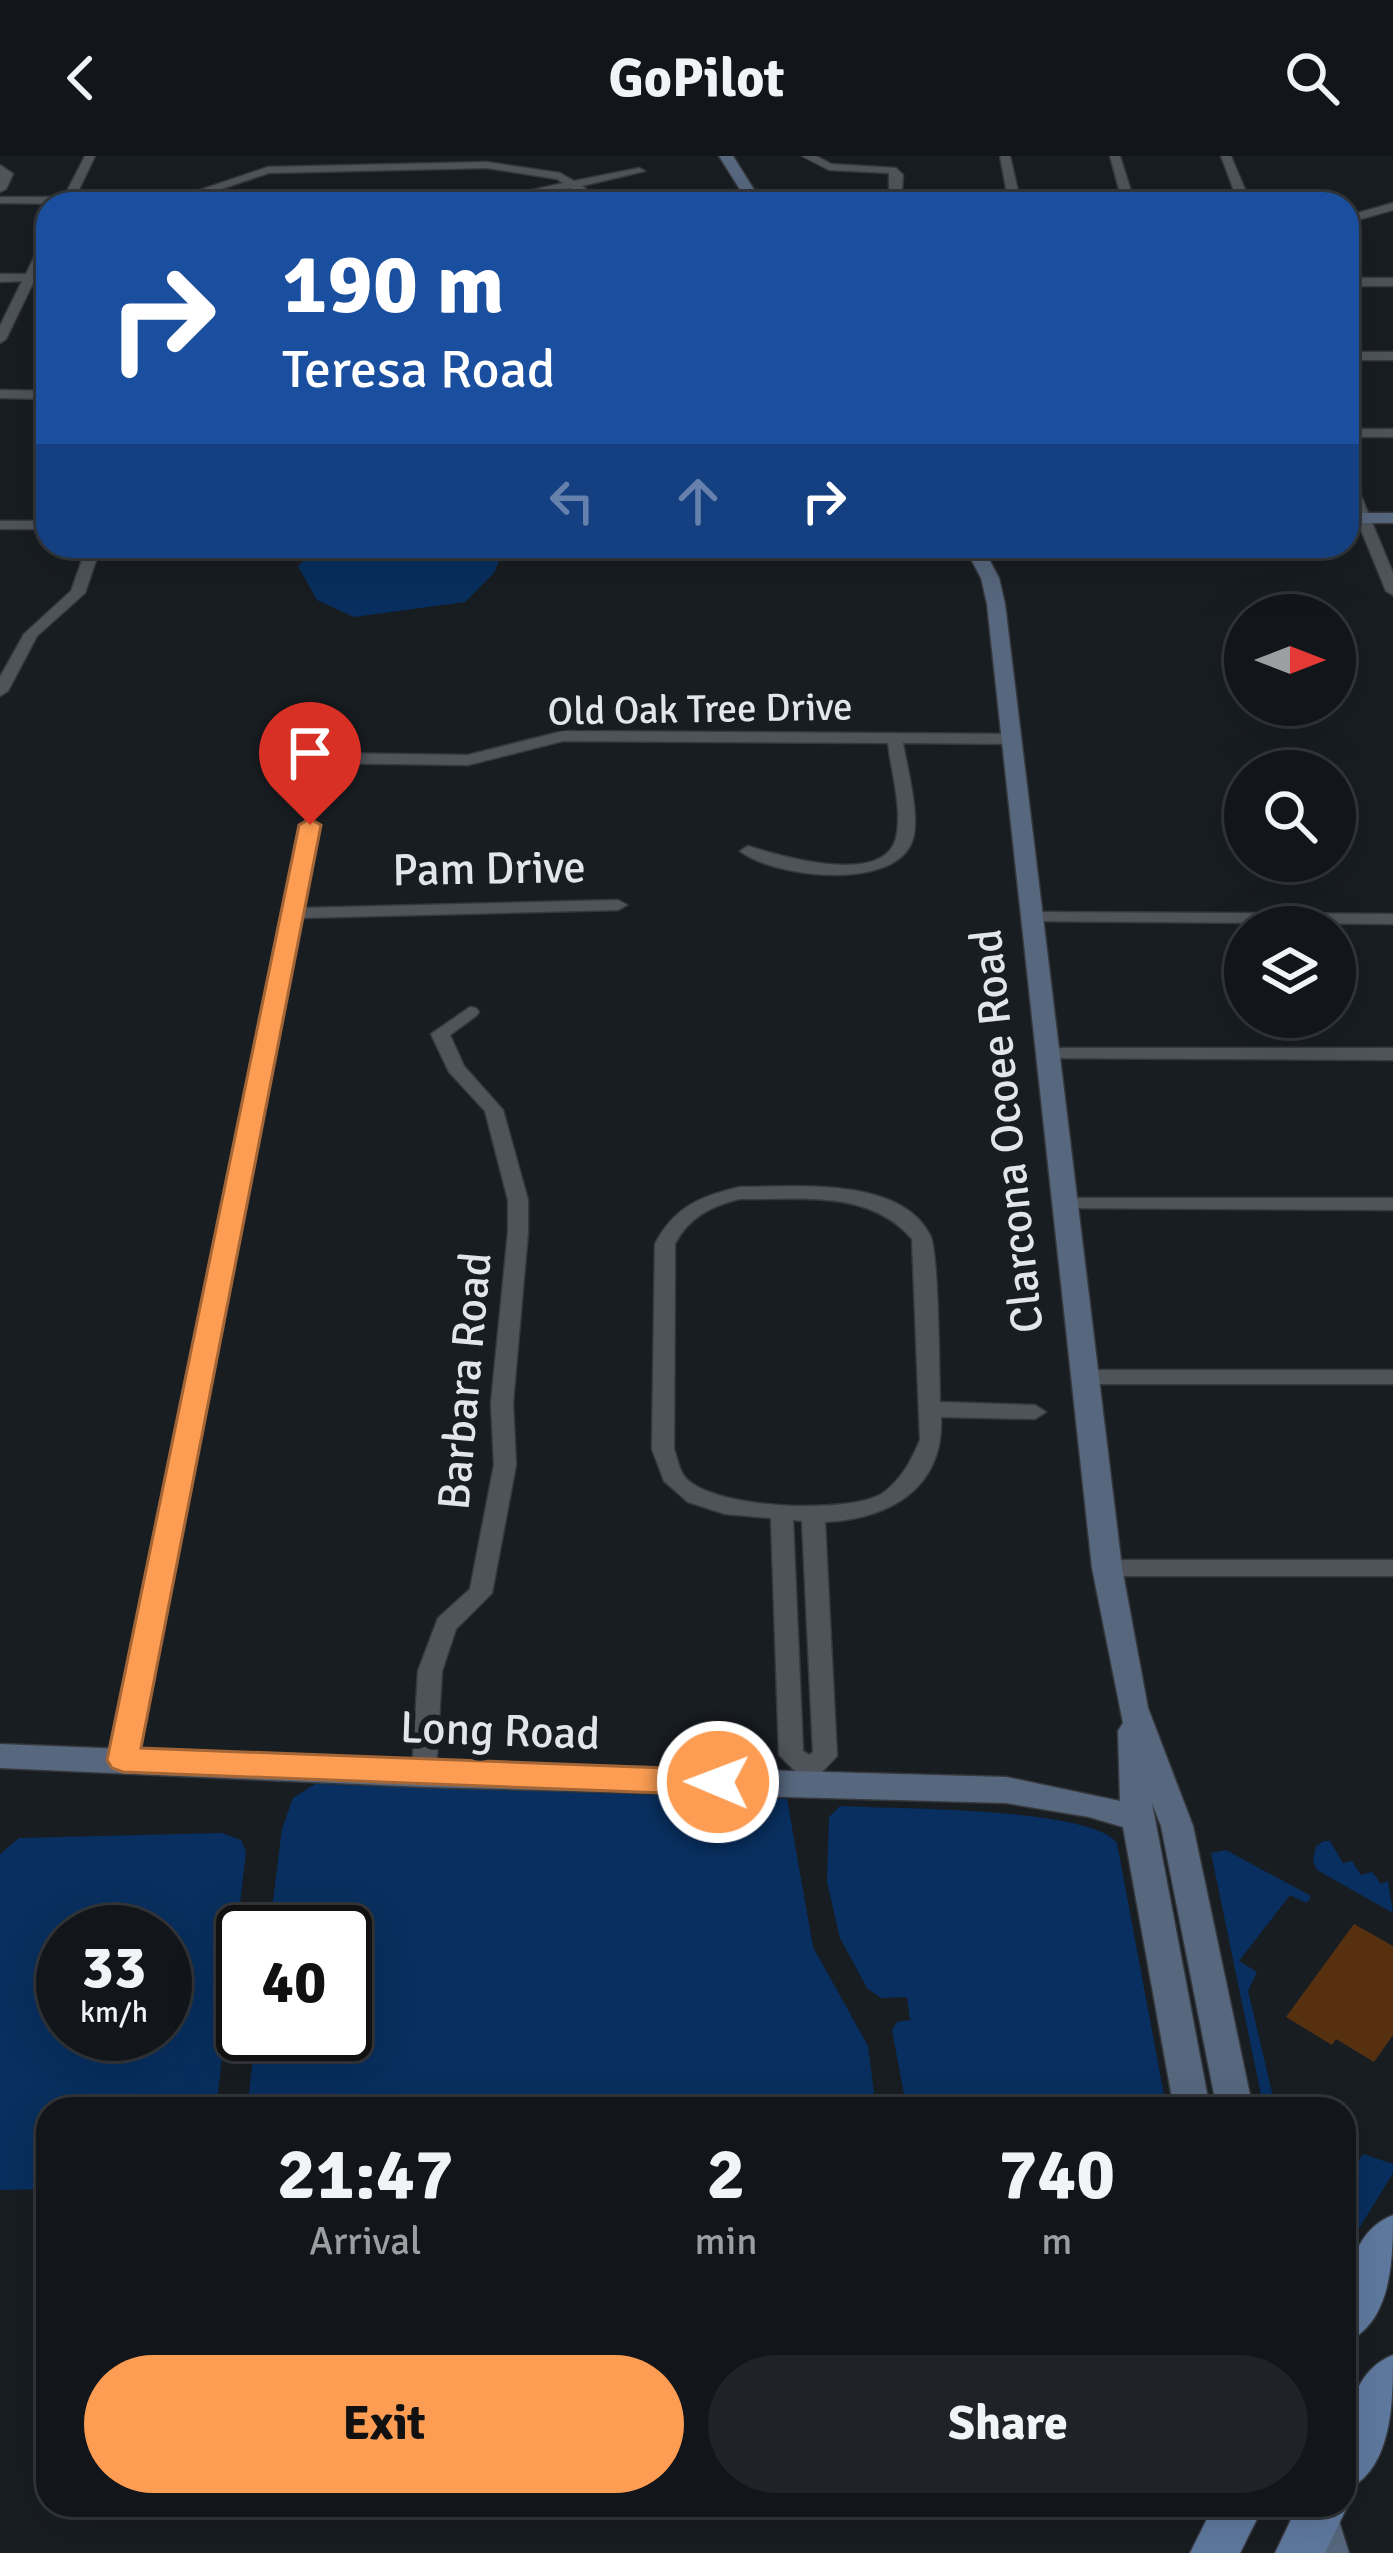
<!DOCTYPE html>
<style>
:root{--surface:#12161a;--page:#1f2327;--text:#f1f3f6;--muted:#9c9fa2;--line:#313539;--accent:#fc9d53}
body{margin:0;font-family:Signika,sans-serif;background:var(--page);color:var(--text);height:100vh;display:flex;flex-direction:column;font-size:45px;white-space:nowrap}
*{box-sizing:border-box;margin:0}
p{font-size:39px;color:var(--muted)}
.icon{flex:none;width:66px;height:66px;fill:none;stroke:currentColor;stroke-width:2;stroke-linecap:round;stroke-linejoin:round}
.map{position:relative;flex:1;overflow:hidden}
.drawer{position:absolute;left:36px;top:1941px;width:1320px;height:420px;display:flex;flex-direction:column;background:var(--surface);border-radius:36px;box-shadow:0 12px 48px #0002,0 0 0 3px var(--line)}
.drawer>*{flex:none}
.top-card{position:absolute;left:36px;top:36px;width:1323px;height:366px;border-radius:36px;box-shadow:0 12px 48px #0002,0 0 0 3px var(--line);background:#1a4fa0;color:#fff;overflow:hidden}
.needle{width:78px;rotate:90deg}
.controls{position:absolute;left:1224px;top:438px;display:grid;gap:24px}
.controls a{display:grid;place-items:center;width:132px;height:132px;border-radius:50%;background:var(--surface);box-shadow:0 12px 48px #0002,0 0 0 3px var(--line);font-size:60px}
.speed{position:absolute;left:36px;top:1749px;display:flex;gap:24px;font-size:60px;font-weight:700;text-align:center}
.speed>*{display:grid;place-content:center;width:156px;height:156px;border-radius:50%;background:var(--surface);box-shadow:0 12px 48px #0002,0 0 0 3px var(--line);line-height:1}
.speed small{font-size:30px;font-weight:400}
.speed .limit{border:6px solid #111;border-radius:18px;background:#fff;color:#111}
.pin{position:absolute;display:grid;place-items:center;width:102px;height:102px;color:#fff;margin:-123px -51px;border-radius:50% 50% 50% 0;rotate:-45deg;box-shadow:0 0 12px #0007}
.pin .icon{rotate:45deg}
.me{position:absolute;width:132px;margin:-66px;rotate:271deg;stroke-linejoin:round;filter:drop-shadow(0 0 9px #0008)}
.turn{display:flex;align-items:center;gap:42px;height:252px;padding:0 48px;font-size:54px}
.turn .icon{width:156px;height:156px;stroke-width:2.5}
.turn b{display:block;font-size:84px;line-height:102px}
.lanes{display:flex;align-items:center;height:114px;padding:0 48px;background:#0003;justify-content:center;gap:60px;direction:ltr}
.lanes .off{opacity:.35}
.eta{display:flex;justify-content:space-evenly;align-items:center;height:204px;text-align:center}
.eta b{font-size:72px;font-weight:800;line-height:84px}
.action{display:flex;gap:24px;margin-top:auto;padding:24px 48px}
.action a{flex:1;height:138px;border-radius:72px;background:var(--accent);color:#111;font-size:48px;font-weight:800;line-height:138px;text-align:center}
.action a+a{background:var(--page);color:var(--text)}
header{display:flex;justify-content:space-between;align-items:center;height:156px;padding:0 48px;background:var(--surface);font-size:54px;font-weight:800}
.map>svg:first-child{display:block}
</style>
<header><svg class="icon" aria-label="back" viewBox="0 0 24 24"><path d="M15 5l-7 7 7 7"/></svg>GoPilot<svg class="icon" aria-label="search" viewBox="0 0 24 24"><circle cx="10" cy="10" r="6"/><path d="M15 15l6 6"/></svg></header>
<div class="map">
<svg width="1393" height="2397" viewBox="0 0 1393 2397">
<rect width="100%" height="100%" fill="#181d22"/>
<path fill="#082f5f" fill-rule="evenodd" d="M329 390H486L499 405 494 417 465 446 354 461 317 444 298 410 317 393Z
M315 1628 787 1643 813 1791 868 1890 876 1953H247L256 1878H345V1776H269L282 1673 293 1642Z
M840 1650C892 1653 1090 1651 1117 1687L1166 1950 906 1949 892 1874 897 1866 910 1864 907 1841 881 1842 867 1832 840 1782 827 1726 829 1661Z
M222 1677 241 1684 246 1696 216 1953H48V2033L0 2034V1698L19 1682ZM165 1776V1878H63V1776Z
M1324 1685H1330L1343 1707 1352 1705 1361 1719 1372 1716 1381 1728 1388 1725 1393 1757 1317 1714 1313 1705 1316 1690Z
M1226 1694 1311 1740 1307 1747 1290 1739 1239 1805 1257 1816 1248 1835 1276 1953H1264L1211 1697Z
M1363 1998 1393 2008V2017L1344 2097V2017L1349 2019Z"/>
<path fill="#573010" d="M1354 1768 1393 1790V1879L1374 1906 1336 1883 1332 1889 1286 1861Z"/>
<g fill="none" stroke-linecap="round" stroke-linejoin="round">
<defs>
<path id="street" d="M85 0H95L72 48 0 47V41H64Z
M802 0H816L831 8 896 12 903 19 901 48H889V17L829 14Z
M1000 0H1010L1021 48H1009Z
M1110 0H1120L1135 48H1123Z
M1221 0H1231L1251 48H1239Z
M487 6 560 17 574 25 639 12 645 15 582 30 606 48H593L570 32 495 48H472L563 27 557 23 487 12 269 17 176 48H159L268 11Z
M0 9 13 18 6 33 0 36Z
M1393 47V54L1347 67V60Z
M48 81V97L38 118 48 117V125H34L6 183 0 187V170L22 125 0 126V118H26L42 85Z
M1347 122H1393V130H1347Z
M1347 196H1393V204H1347Z
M0 234 48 235V243L0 242Z
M1347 273H1393V281H1347Z
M1347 319 1354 323 1393 417V439L1386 435 1347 340Z
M0 365H48V373H0Z
M87 390H101L85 437 37 480 8 535 0 540V521L24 478 71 435Z
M563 575 1013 578 1021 583 1013 588 903 587C907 612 922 666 911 688 889 735 773 721 740 695L748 690C780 700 884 731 896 682 903 653 891 616 888 587L563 585 468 609 319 607 311 602 319 597 468 599Z
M310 664 318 669 302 752 618 744 627 749 618 754 300 762 135 1604 132 1611 123 1614 114 1611 111 1604 281 757 302 669Z
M1032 756 1393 758V768L1026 765 1023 761Z
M470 851 476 852 479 856 476 860 450 879 464 910 503 954 528 1044V1076L513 1247 516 1309 492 1437 456 1473 442 1515 436 1618 433 1625 424 1628 415 1625 412 1618 418 1515 438 1462 470 1433 494 1309 491 1247 508 1076V1044L485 955 449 916 431 878Z
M1048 892H1393V904L1041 902 1039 898Z
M740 1031C794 1031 900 1020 930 1079 939 1096 939 1218 940 1246L1035 1249 1046 1256 1035 1263 941 1261C944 1333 889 1363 825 1366L837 1600 821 1617 818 1636 809 1639 800 1636 797 1617 779 1599 771 1362 725 1358 688 1346 664 1325 652 1293 655 1088C674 1051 701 1040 740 1031ZM740 1043C801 1044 869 1033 912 1083L920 1284C911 1305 902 1323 883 1337 850 1359 708 1353 684 1320 679 1313 677 1301 674 1293L675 1088C689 1061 711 1050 740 1043ZM793 1364 802 1365 813 1596 809 1599 803 1595Z
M1064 1042H1393V1054L1057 1052 1054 1048Z
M1082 1214H1393V1228H1082L1071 1221Z
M1107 1404H1393V1420H1107L1099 1418 1096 1412 1099 1406Z"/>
<path id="secondary" d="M719 0H733L763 48H749Z
M1347 357H1393V367H1347Z
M964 390H982L999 422 1005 448 1122 1412 1148 1552 1193 1670 1253 1953H1217L1161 1670 1152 1647 1210 1953H1174L1123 1671 1089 1661 1006 1647 424 1631 0 1612V1588L424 1605 1006 1621 1120 1645 1118 1575 1123 1567 1092 1412 987 448 981 422Z
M1294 2349H1334L1349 2397H1309Z"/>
<path id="primary" d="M1393 2059C1393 2103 1392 2168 1344 2187 1344 2143 1344 2078 1393 2059Z
M1393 2199C1393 2245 1393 2315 1344 2335 1344 2289 1342 2219 1393 2199Z
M1344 2339 1348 2349 1325 2397H1275L1298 2349H1344Z
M1214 2349H1264L1240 2397H1190Z"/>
</defs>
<use href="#street" stroke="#35383d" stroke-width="3"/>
<use href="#secondary" stroke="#35383d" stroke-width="3"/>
<use href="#primary" stroke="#35383d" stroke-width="3"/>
<use href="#street" fill="#4f545b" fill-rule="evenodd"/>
<use href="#secondary" fill="#57677d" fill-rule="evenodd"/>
<use href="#primary" fill="#5f7a9f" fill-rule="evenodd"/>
</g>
<path fill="#fc9d53" stroke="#a46636" stroke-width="3" d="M310 663 321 669 141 1592 718 1614 729 1617 734 1626 729 1635 718 1639 123 1616 112 1612 107 1604 299 669Z"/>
<g text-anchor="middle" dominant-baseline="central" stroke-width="12" stroke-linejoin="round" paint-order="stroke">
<g font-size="39" fill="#e2e5e9" stroke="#181d22">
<text transform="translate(700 553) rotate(-1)">Old Oak Tree Drive</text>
</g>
<g font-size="45" fill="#e2e5e9" stroke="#181d22">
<text transform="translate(489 713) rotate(-1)">Pam Drive</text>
<text transform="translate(1007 975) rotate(-96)">Clarcona Ocoee Road</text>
<text transform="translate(465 1225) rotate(-85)">Barbara Road</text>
<text transform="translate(500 1575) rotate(2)">Long Road</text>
</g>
</g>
</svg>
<div class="controls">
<a><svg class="needle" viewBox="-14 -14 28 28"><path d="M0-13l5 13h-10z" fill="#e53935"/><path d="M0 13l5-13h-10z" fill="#9c9fa2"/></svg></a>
<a><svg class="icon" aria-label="search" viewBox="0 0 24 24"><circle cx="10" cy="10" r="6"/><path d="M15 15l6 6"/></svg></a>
<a><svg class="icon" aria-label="layers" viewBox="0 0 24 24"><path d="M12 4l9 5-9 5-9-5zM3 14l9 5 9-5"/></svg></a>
</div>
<div class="speed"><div>33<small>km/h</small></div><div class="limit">40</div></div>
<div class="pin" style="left:310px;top:669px;background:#d93025"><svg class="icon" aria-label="arrive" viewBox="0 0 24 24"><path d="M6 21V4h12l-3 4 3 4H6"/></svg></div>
<svg class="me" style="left:718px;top:1626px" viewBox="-20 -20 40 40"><circle r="17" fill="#fc9d53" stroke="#fff" stroke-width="3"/><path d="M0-11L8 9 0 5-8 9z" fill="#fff"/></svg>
<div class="top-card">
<div class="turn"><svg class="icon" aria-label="right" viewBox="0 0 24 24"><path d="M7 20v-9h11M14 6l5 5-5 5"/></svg><div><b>190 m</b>Teresa Road</div></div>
<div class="lanes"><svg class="icon off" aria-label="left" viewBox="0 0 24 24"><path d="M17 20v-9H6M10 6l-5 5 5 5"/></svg><svg class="icon off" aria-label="ahead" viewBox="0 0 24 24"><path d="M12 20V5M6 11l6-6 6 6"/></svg><svg class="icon" aria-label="right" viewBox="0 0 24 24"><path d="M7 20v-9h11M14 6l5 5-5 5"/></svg></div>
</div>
<section class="drawer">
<div class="eta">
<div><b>21:47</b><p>Arrival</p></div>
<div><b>2</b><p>min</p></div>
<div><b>740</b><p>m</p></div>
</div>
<div class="action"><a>Exit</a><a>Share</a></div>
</section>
</div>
